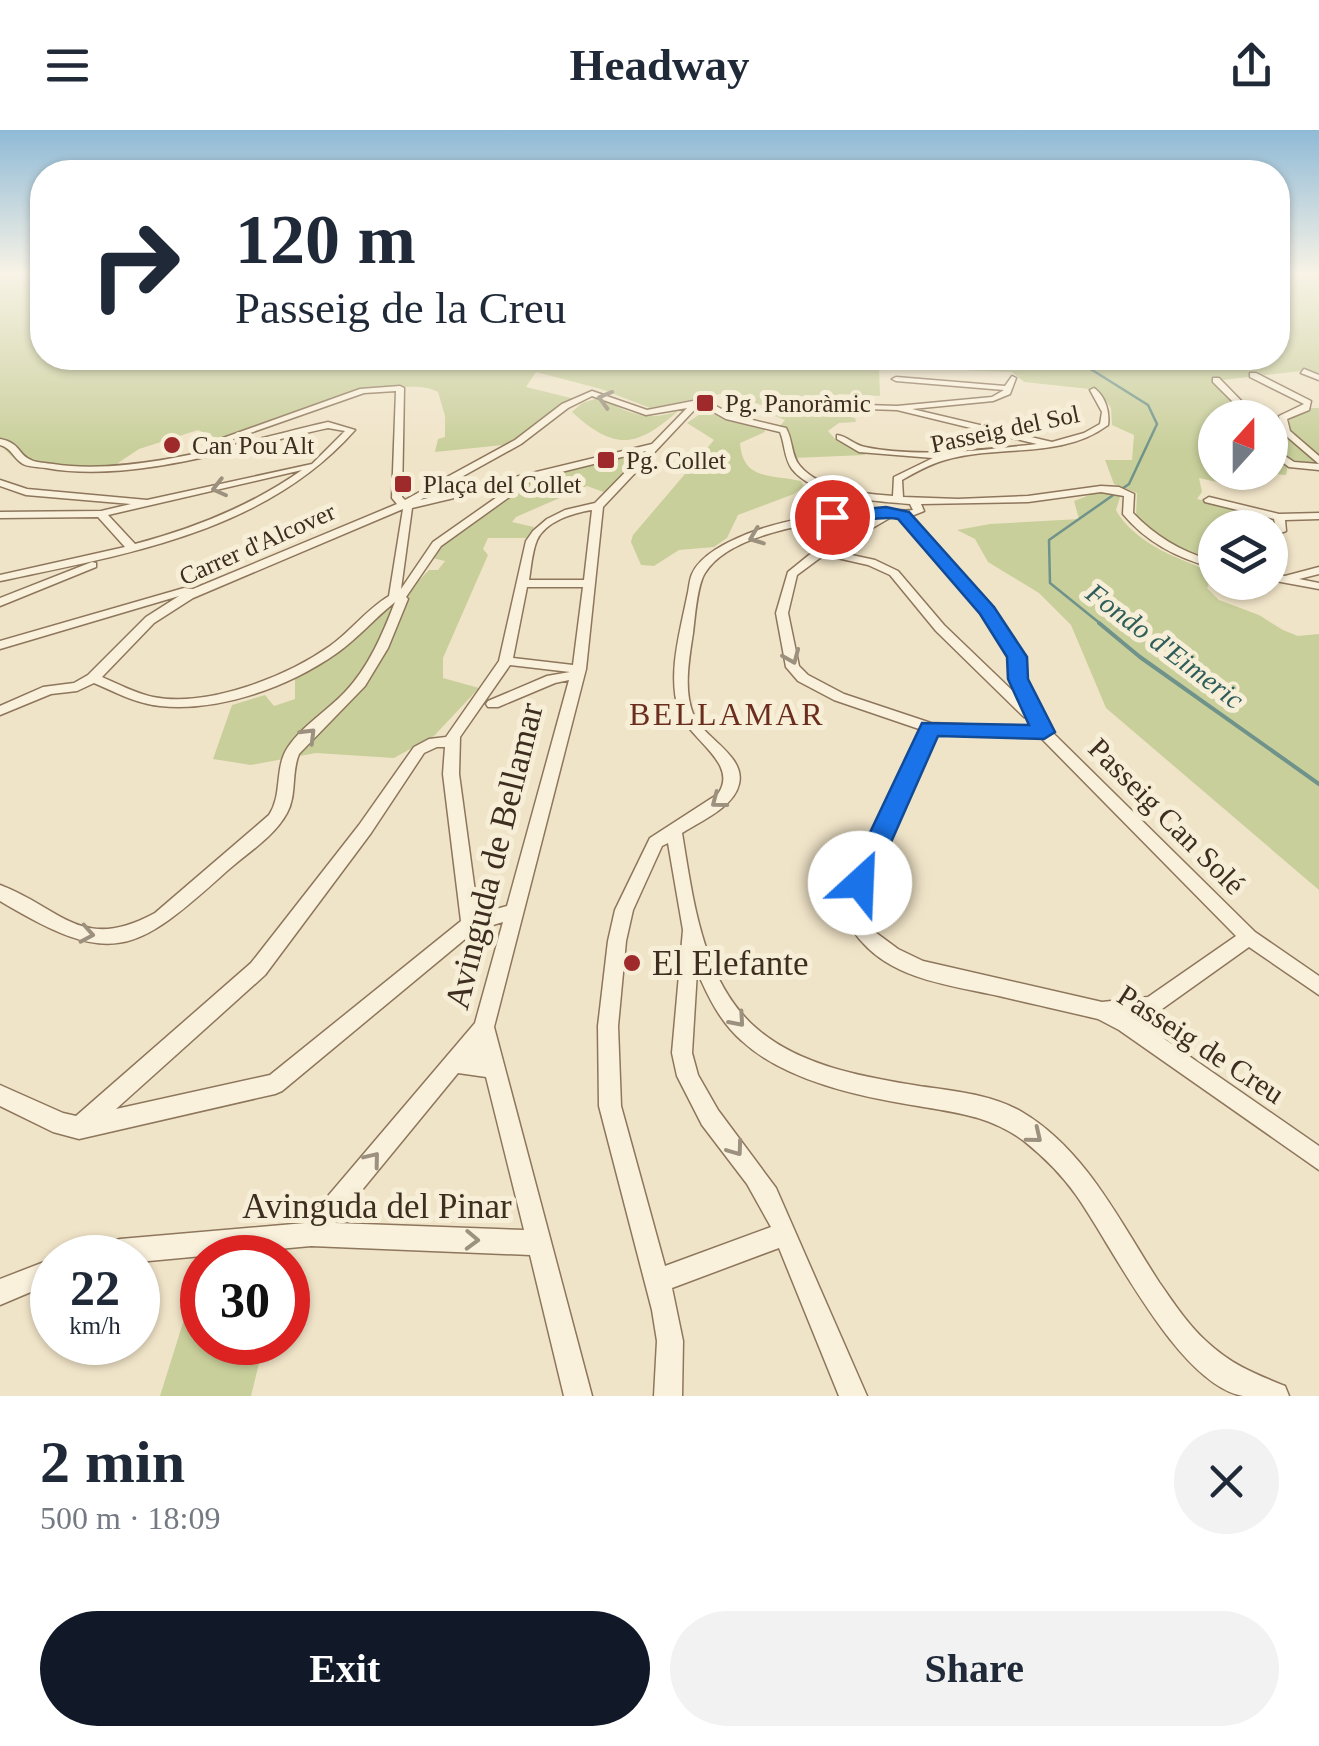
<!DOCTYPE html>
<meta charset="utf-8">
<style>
:root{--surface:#fff;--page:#f2f2f3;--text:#1f2937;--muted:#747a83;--accent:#111827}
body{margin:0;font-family:"Times New Roman",serif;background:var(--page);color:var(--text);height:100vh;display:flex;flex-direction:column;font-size:38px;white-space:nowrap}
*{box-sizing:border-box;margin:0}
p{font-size:32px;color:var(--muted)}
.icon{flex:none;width:55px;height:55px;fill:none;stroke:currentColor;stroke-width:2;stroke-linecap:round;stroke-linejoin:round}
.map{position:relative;height:1266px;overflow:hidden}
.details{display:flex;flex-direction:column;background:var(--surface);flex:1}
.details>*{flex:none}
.hud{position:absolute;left:30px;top:30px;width:1260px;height:210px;border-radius:40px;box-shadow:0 2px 8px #0004;background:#fff;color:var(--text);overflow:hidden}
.needle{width:65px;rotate:21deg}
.controls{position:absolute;left:1198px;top:270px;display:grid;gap:20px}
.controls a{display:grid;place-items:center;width:90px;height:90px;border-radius:50%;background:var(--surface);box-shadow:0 2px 8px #0004;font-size:50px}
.speed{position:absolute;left:30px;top:1105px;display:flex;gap:20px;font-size:50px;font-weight:700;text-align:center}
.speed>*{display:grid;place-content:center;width:130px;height:130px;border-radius:50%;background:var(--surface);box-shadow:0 2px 8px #0004;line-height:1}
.speed small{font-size:25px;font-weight:400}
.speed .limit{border:15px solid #d22;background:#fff;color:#111}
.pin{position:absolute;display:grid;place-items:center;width:85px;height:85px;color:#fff;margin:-42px;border:5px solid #fff;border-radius:50%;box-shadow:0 2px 10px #0007}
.me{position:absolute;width:110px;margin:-55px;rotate:25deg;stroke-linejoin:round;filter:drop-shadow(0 0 8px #0008)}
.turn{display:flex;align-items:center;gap:35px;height:210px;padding:0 40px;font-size:45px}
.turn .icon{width:130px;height:130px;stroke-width:2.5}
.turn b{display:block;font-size:70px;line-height:85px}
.round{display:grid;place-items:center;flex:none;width:105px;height:105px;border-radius:52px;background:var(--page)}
.headline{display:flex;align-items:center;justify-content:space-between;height:170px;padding:0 40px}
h1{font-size:60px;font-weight:700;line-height:75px}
.button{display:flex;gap:20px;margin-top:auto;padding:20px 40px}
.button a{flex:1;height:115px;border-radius:60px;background:var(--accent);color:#fff;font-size:40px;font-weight:700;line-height:115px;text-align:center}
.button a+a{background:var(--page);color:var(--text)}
header{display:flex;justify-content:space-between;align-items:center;height:130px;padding:0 40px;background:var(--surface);font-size:45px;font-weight:700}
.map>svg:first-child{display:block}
</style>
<header><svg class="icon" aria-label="menu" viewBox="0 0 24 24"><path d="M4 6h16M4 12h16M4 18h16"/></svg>Headway<svg class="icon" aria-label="share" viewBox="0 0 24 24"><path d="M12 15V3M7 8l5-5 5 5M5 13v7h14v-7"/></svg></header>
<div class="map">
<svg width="1319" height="1266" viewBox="0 0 1319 1266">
<rect width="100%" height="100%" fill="#f0e4c8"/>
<path fill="#c9cf9b" d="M0 142H42V228H1278V142H1319V246L1301 241 1214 251 1252 287 1215 288V342L1238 343 1257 352 1244 358 1199 348 1202 362 1197 369 1266 385 1274 392 1272 402 1270 398H1215V405L1203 412V421L1211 429 1206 431C1176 422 1160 405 1136 386L1137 363 1114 354 1105 330H1132L1134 305 1112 295 1111 278 1099 260 1024 252 1012 242 879 237 880 266 838 264 837 276 828 282 855 288 856 292 839 293 828 301 836 310 864 321 865 325 794 328 791 307 780 296 785 290 775 286 780 281 725 263 650 278 601 259 536 242 526 257 575 269 513 314 435 322 438 309 445 307V286L438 262C399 239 267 298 218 309L198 300 139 319 109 339 35 338 20 334 0 315Z
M602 267C626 284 649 292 678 281 636 318 615 321 572 282L582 273Z
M1309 278H1319V339L1288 336 1286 345 1265 343 1270 342V294L1283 295 1286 288Z
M706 280 728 291 764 298 765 302 740 313C743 351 771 344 801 351L804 356 794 364 738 385 727 408 714 417 679 420 654 436 641 435 631 412 633 405 714 310 687 293Z
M624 326 637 330 609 364 587 356 516 387 512 392 534 397 528 408H488L483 419 488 425 443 528V548L479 558 434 606 394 628 316 623 251 635 213 629 232 575 265 565 274 576 295 569V547L410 460 429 440H438L445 431 432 428C445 404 513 359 539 348 566 337 597 333 624 326Z
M1100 361 1121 364 1116 380C1127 401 1155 419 1178 428 1190 434 1203 436 1212 447L1207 458 1219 470 1259 485 1283 500 1298 506 1319 504V760L1106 578 1071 495 1039 463 988 432 975 409 957 400 990 394 1079 389 1074 371Z
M202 1132V1212L264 1213 251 1266H160Z"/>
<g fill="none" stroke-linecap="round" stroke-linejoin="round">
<path stroke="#6f938a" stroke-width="2.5" d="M1073 228 1148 275 1157 294 1129 354 1049 410 1050 453 1102 495"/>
<path stroke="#6f938a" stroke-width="4" d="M1099 493 1140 527 1319 654"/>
<defs>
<path id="street" d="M1304 239 1319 245V250L1301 243Z
M1250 243H1256L1311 271 1309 280 1287 289 1290 301 1319 326V334L1284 304H1270V298L1281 299 1279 286 1304 274 1250 247Z
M1012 246 1016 248 1010 264 993 271 912 279 1052 312 1084 303 1100 294 1102 282 1090 260 1094 258C1105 266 1110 281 1108 295 1061 330 999 314 945 330 930 334 916 342 902 350L903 367 958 369 1028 366 1101 356 1119 357 1134 364 1133 383C1155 406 1180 421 1210 430L1203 414 1215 407V438C1179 429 1147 413 1123 384L1124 366 1101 362 1028 372 921 374 924 381 909 387 991 478 1008 502 1023 527 1025 549 1050 600 1255 802 1319 846V865L1249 817 1162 879 1163 908 1319 1016V1040L1119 900 1098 889C1065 881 1032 874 999 866 954 856 896 850 863 813 851 801 847 787 845 771L922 600 834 570 798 551 786 537 776 483 788 442 809 425 882 385C835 389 732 399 705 443 697 455 695 488 693 503 689 529 683 562 694 586 704 608 746 626 739 654 734 677 701 691 682 703 693 769 702 851 756 898 799 936 864 947 919 956 953 961 991 964 1022 982 1086 1020 1120 1092 1159 1152 1173 1172 1188 1195 1206 1211 1232 1235 1253 1243 1285 1256L1289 1266C1274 1266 1257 1266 1243 1266 1178 1254 1113 1117 1076 1065 1062 1045 1044 1027 1024 1011 990 986 958 983 918 976 861 967 785 951 742 911 721 893 708 867 697 841L692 923 698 945 718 980 776 1058 867 1266H839L779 1118 672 1158 683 1211 682 1266H654L657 1211 652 1180 599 976 598 896 608 811 615 780 648 712 650 708 718 664C740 633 688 609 679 581 667 546 680 502 687 467 689 460 689 451 692 444 701 424 728 412 747 404 787 388 832 383 875 380 888 378 901 382 913 380L910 374C876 371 815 368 792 339 784 328 785 314 780 302L726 289 703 276H698L603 377 586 539 494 897 592 1266H564L530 1125 311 1116 138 1132V1128H84L87 1119 120 1109 305 1093 475 893 503 792 476 800 282 961 275 964 79 1009 53 1002 0 976V955L63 983 76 986 251 833 359 695 414 617 429 609 446 607 499 531 526 411 533 401 547 389 565 380 595 373 646 321 525 351 528 353 526 355 441 416 406 467 408 469 388 518 365 556 299 624C291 643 297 665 287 683 274 707 246 724 227 741 134 825 112 838 0 771V755C63 779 81 823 155 783L269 685C283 664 274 638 288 617 303 595 327 581 345 562 369 537 383 503 395 472 375 488 358 508 337 523 289 557 219 582 160 576 137 574 115 562 94 553L77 561 51 564 0 585V576L43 557 74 553 88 545 146 487 179 466 0 519V511L184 458 193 459 397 374 392 368 396 261 364 263 230 310 223 308 360 259 400 256 404 258 402 367 405 370 515 310 562 274 592 261 647 280 698 270 707 271 732 285 786 298C793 310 791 326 800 336 820 360 864 364 893 366L894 347 933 328 859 322 837 309V305C847 306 854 315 865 317 917 328 984 320 1037 314L897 280 837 278 833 276 834 274 897 276 992 267 1004 260 896 251 892 249 896 247 1005 256ZM592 266 646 285 687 278 652 314 420 370 521 314 568 278ZM517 353 433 412 401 459 412 378ZM403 379 389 466C367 479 351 501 330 516 286 547 207 578 153 567 135 563 118 554 102 547L154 493 193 468ZM592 380 584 450H529C531 438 532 422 537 410 546 391 573 383 592 380ZM893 386 898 387 983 484 996 502 1011 527V549L1020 568 944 495 898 441 875 430 833 421ZM824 425 868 435 890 445 936 501 1024 587 1030 588 1034 597 931 593 844 564 808 545 799 536 788 483 797 445ZM527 457H583L573 535 513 528ZM510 535 570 542 547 546 488 571 486 574 488 577H498L555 553 569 550 507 776 478 784 459 644 460 607ZM935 603 1040 607 1236 806 1148 867 1102 872 923 831 898 819 875 802 865 785 863 771ZM437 617H445L443 644 461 791 270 945 116 979 265 845 371 703 424 623ZM668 713 683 800 672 923 677 946 702 995 747 1054 771 1097 665 1136 621 976 618 896 626 811 633 780 662 716ZM1142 885 1143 894 1131 886ZM458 943 486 947 524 1100 335 1093Z
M1213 248H1219L1258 288H1249L1213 252Z
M328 292 355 300C265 402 127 424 0 451V445L125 417 98 387 0 388V382L101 381 131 374 26 365 0 356V350L27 359 147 370 312 334 345 301 328 298C243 316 132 354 46 338 39 337 28 337 23 334 13 328 12 318 0 315V309C21 313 17 324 31 330 37 333 47 333 53 334 133 347 249 310 328 292ZM302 340C251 376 195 398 135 414L108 385Z
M1270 316 1294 332 1319 334V340L1289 337 1270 323Z
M1209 367 1279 384 1319 383V389L1285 390 1286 401 1270 407V400L1276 398 1274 389 1205 372 1204 370Z
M92 432 96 433V437L0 476V468Z
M1319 437V444L1299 449 1319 453V459L1270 450V444L1285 446Z
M52 1129V1153L0 1175V1149Z"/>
</defs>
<use href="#street" stroke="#8d765c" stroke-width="3"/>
<use href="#street" fill="#faf1dc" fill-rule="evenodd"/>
</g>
<defs><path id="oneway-chevron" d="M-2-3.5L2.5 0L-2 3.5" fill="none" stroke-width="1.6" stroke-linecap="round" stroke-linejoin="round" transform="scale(2.5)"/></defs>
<g stroke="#9c907e">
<use href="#oneway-chevron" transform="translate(605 269) rotate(-164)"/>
<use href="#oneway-chevron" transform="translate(219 358) rotate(166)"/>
<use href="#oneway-chevron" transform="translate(756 407) rotate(159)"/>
<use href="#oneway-chevron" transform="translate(792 527) rotate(67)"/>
<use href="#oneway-chevron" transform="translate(309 605) rotate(-45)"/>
<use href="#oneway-chevron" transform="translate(718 671) rotate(143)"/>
<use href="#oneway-chevron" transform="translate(87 804) rotate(10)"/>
<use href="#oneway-chevron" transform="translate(738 890) rotate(49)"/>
<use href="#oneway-chevron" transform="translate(1035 1006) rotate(39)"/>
<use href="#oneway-chevron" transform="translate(736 1019) rotate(54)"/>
<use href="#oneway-chevron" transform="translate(373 1029) rotate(-51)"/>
<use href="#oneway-chevron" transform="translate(472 1110) rotate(2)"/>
</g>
<linearGradient id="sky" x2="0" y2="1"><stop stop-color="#8fbad6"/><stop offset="0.45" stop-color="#f8f3e6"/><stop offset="1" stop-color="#f8f3e6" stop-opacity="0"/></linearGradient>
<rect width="1319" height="319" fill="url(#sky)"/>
<path fill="#1a73e8" stroke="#114b97" stroke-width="2.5" d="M886 377 909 382 994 477 1027 527 1028 549 1055 602 1044 609 938 606 873 753 869 760 860 763 850 760 846 753 922 593 1029 595 1008 549 1007 527 980 484 898 389C875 384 842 399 824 387L832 382Z"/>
<g fill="#9e2a2b" stroke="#f7eed8" stroke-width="4">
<rect x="695" y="263" width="20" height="20" rx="5"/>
<circle cx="172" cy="315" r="10"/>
<rect x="596" y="320" width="20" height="20" rx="5"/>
<rect x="393" y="344" width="20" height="20" rx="5"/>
<circle cx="632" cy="833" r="10"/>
</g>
<g text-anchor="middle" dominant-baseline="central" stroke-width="10" stroke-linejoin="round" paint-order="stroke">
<g font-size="25" fill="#3d2e20" stroke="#f7eed8" text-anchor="start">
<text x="725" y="273">Pg. Panoràmic</text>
<text x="192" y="315">Can Pou Alt</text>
<text x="626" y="330">Pg. Collet</text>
<text x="423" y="354">Plaça del Collet</text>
</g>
<g font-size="25" fill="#3d2e20" stroke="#f7eed8">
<text transform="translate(1005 299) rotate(-12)">Passeig del Sol</text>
<text transform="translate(257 414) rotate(-24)">Carrer d'Alcover</text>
</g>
<g font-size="28" font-style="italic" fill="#2f5d5a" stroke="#f7eed8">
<text transform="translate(1165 516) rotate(37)">Fondo d'Eimeric</text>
</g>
<g font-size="30" fill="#3d2e20" stroke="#f7eed8">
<text transform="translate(1167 686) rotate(45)">Passeig Can Solé</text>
<text transform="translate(1201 914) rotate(33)">Passeig de Creu</text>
</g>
<g font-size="32" letter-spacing="2.5" fill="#6b2e1e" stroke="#f7eed8">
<text x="727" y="584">BELLAMAR</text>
</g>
<g font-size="35" fill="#3d2e20" stroke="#f7eed8">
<text transform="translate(494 726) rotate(-76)">Avinguda de Bellamar</text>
<text x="377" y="1076">Avinguda del Pinar</text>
</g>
<g font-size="35" fill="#3d2e20" stroke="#f7eed8" text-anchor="start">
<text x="652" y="833">El Elefante</text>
</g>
</g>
</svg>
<div class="controls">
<a><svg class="needle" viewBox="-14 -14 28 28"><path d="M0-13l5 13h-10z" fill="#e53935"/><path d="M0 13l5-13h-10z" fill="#747a83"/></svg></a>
<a><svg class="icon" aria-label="layers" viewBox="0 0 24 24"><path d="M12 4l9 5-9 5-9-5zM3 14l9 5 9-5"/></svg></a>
</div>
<div class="speed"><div>22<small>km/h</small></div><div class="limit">30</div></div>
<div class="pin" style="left:832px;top:387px;background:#d93025"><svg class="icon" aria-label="arrive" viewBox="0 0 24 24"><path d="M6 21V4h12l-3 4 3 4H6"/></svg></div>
<svg class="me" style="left:860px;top:753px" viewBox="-20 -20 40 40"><circle r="19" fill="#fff"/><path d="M0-13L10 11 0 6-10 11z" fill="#1a73e8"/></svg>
<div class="hud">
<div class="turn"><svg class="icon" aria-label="right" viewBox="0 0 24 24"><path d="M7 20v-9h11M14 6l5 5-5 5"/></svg><div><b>120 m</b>Passeig de la Creu</div></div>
</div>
</div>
<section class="details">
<div class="headline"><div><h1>2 min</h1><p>500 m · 18:09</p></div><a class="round"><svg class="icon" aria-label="close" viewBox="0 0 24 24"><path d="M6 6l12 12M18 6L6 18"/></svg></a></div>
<div class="button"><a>Exit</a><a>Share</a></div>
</section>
